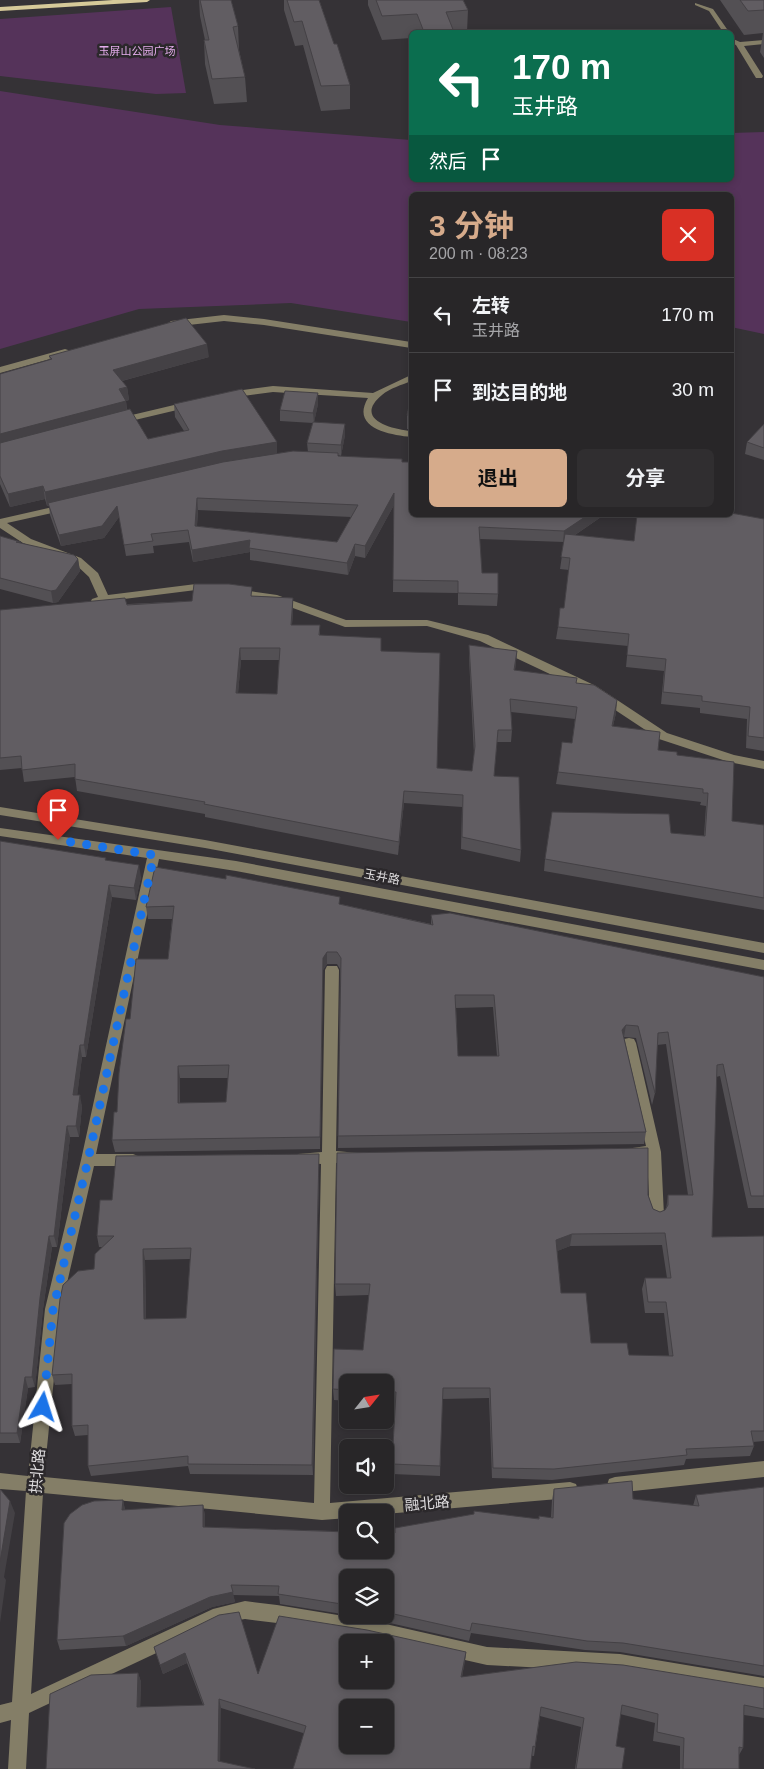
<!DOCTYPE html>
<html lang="zh">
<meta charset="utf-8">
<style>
:root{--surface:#282628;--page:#302e30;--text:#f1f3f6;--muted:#a5a5a8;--line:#444345;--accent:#d6ab8b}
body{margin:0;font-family:Arial,"Noto Sans SC",sans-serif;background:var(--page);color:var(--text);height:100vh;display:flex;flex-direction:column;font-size:19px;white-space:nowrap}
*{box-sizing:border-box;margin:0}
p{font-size:16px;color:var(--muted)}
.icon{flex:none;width:28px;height:28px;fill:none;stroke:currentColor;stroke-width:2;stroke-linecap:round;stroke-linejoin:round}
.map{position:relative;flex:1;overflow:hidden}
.side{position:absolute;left:409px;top:192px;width:325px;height:325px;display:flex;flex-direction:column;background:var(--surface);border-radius:8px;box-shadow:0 2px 8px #0003,0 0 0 1px var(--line)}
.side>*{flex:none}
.banner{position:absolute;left:409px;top:30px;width:325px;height:152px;border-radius:8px;box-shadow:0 2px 8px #0003,0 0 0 1px var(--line);background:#0b6e4f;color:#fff;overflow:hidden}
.needle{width:32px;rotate:60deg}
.controls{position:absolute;left:339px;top:1374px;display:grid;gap:10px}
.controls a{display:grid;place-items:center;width:55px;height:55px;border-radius:8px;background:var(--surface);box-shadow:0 2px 8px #0003,0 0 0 1px var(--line);font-size:25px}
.pin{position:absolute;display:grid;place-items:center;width:42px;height:42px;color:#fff;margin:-51px -21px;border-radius:50% 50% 50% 0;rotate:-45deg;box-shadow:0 0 5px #0007}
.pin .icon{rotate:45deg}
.me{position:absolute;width:55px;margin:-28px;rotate:6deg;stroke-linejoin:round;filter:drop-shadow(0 0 4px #0008)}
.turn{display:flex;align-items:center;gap:18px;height:105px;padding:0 20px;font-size:22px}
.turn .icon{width:65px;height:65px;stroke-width:2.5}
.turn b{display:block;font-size:35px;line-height:42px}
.then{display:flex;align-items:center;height:48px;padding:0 20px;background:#0003;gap:10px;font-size:19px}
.round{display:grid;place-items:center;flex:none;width:52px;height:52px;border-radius:8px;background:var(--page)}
.headline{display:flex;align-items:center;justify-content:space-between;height:85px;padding:0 20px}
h1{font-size:30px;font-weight:700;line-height:38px;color:var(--accent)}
.action{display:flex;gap:10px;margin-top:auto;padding:10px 20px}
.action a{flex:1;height:58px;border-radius:8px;background:var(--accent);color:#111;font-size:20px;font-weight:700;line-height:58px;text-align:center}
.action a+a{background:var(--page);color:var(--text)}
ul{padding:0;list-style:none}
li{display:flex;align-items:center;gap:15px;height:75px;padding:0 20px;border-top:1px solid var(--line)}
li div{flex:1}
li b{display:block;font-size:19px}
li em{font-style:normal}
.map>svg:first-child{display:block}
</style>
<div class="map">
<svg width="764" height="1769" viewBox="0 0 764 1769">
<rect width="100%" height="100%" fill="#353236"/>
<path fill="#55335a" d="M171 7 186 93 156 94 0 76V19Z
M0 91 220 125 411 140V180H731V133L764 132V334L731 327V195H411V322L291 303 139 309 0 349Z"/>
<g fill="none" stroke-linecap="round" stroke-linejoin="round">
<path fill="#847e67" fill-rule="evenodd" d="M695 3 713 9 729 32H723L709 11 695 5Z
M731 38 740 42 764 40V44L744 46 763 76 762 78H756L736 45 731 43Z
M224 315 264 319 411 342V348L264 325 224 321 171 327 167 324 171 321Z
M65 349 68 350V354L0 373V367Z
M411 375V381C402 385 390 388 382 395 353 419 391 429 411 431V437C390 435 350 428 368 398L273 392 228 398 223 395 228 392 273 386 373 393Z
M191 401 196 404 194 406 118 424 113 421 115 419Z
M66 504 71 507 70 509 7 523 31 539 81 558 98 573 108 595 196 584 215 587 216 589 211 592 196 590 92 603 91 601 92 599 98 597 89 577 73 562 23 543 0 528V519Z
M236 589 277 595 346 620H427L488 635 596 686 667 733 734 755 764 761V769L729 762 659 739 588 692 480 641 427 626 345 627 271 600 232 594V590Z
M0 807 205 840 764 943V953L205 848 0 815Z
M0 828 236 861 764 960V970L236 871 159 859 96 1154H133L138 1156 140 1160 138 1164 133 1166H94L61 1309 44 1477 314 1503 321 1164 298 1162 296 1158 298 1154 322 1152 325 970 327 966H337L339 970 336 1151 358 1153 360 1157 358 1161 336 1163 330 1503 570 1482 576 1484 578 1490 576 1496 570 1498 385 1514V1512H348V1518L322 1520 43 1493 31 1694 213 1609 245 1601 277 1605 368 1620 487 1647 620 1654 764 1678V1696L620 1672 487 1665 368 1638 277 1623 245 1619 220 1623 29 1713 26 1769H8L11 1720 0 1723V1705L12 1702 26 1491 0 1489V1473L28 1476 45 1309 81 1160 147 858 0 836Z
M629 1038 634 1039 636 1043 661 1152 664 1216 662 1220 657 1222 652 1220 650 1216 647 1158 626 1157 624 1153 626 1149 646 1146 622 1043 624 1039Z
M764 1461V1477L615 1493 609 1491 607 1485 609 1479 615 1477Z"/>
<path fill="#d6c999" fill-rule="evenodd" d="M113 0H150L147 2 0 11V7Z"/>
</g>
<path fill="#535054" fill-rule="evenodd" d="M199 0H231L238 26 239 50 245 77 247 102 214 104 205 64 204 40H205L200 16Z
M284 0H319L334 44 350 85V109L321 111 303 45 295 46 284 10Z
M368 0H463L468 10 467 32H411V38L382 40 368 5Z
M720 0H764V58L760 52 763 33 744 35Z
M49 356 209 357 122 381 127 387 129 400 126 401 127 410 148 439 184 431 175 417 174 404 277 454 308 452 307 443 313 423 280 421V410L318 393V404L314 422 345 435 341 456 338 455V456L402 462 411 515H604L575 535 634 541 764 519V751L746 748 747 719 700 713V708L661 704 664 671 626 667 628 646 556 639 558 627 564 608 569 570 560 569 564 542 479 539 482 573 498 594 497 606 458 605V593L393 592 394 505 365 558 355 556 348 575 250 560V552L193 562 189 542 153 546 154 553 126 556 119 517 104 538 61 546 50 515 49 506H47L45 499 10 507 0 484V374L50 360ZM198 510 351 517 337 542 197 526Z
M411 397V429H407V415Z
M764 424V460L745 454 747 442Z
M0 536 21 543 78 559 80 571 58 602 53 603 0 589Z
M252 596 293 598V610L292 625H320V635L381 651 437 768 472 771 474 755 469 658V645L517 651 515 670 576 683 616 713 613 726 658 750 677 755 732 821 764 825V910L544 871 545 859 671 833 704 836 706 806 700 805 701 802 556 784 558 772 572 743 575 719 511 712 512 730 511 742H497L494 776 521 850 520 862 461 849 462 807 404 803 398 855 205 817V814L77 791 75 777 24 782 22 768 0 770V610L192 601ZM241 660H279L277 694 238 693Z
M0 841 106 860 141 877 136 900 112 897 86 1057H82L77 1095 82 1106 79 1137H70L57 1247H52L43 1309 35 1387 28 1388 20 1443H0Z
M340 904 431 924V915L764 977V1208H748L720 1076 716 1077 712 1237 764 1236V1441L753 1442 754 1446 750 1456 686 1459 684 1465 552 1480 492 1478 489 1398 442 1399 440 1476 392 1474 395 1403 385 1402V1382H348V1401L334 1400 333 1389 363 1350 369 1295 336 1296 335 1284 648 1195 653 1209 660 1212 666 1210 668 1195H688L666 1044 657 1045 655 1093 652 1105 636 1038 624 1037 646 1132 644 1144 338 1148 340 969 337 964H327L323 970 320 1149 115 1152 112 1140 117 1112 130 1019 168 959 172 919H148L146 907ZM493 1007 497 1056H458L456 1008ZM180 1078H228L226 1102 180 1103ZM662 1245 667 1278H645L642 1289 645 1313H664L669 1356 629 1355 591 1343 561 1293 557 1251 570 1246Z
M319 1165 313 1475 190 1474 188 1466 91 1476 88 1466V1435L75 1436 72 1426V1384L55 1385 52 1375 103 1247H99L97 1236 112 1200ZM190 1259 186 1318 146 1319 145 1260Z
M764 1487V1676L620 1652 585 1650 471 1633 469 1641 368 1618 349 1615H385V1578H348V1615L280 1604 279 1596 233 1595 235 1602 212 1607 126 1646 60 1650 57 1640 123 1500 125 1510 203 1505 205 1516V1527L395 1533 551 1517 552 1500 554 1489 633 1499 693 1506 696 1495Z
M154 1647 258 1674 466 1652 462 1677 764 1688V1718L744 1715 743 1748 739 1755V1769H680V1746L653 1741 655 1723 620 1714 616 1746 622 1769H575L581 1727 540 1716 534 1756 303 1733 221 1708 46 1769 138 1673 141 1682 140 1707 203 1705 187 1663 163 1674Z"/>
<path fill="#444145" d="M207 344 209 357 114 383 113 370Z
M127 387 129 400 126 401 127 414 0 448V434Z
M318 393V404L314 423 313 413Z
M345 424V435L341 456V445Z
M277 442V456L48 503 49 506H47L45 492 222 451Z
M43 486 45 499 10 507 8 494Z
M394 493V505L365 558V546Z
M197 498 198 510 196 538 195 526Z
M117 506 119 517 104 538 61 546 59 535Z
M588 515H604L563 543 564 531Z
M250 540V552L193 562 192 550Z
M355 544V556L348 575 347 563Z
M78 559 80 571 58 602 53 603 51 591Z
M293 598V610L291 637V625Z
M240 648 241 660 237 705 236 693Z
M517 651 516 663 513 683 514 670Z
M617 700 616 713 610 738 612 726Z
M404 791V803L398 855 399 842Z
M139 865 141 877 136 900 134 888Z
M109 885 112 897 86 1057 84 1045Z
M327 952V964L323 970 320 1149V1137L323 958Z
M626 1025 624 1037 622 1030Z
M80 1045 82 1057 76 1106 73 1095Z
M178 1066 180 1078 179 1115 178 1103Z
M80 1095 82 1106 79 1137 76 1126Z
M67 1126 70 1137 57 1247 54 1236Z
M319 1154V1165L313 1475 312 1465Z
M572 1234 570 1246 555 1252 556 1240Z
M49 1236 52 1247 43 1309 35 1387 32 1377 40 1298Z
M143 1249 145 1260 146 1329 144 1319Z
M25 1377 28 1388 20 1443 17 1433Z
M123 1500 125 1510H122Z
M10 1501 15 1513 4 1577 6 1580 0 1623V1562Z
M203 1505 205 1516V1538L203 1527Z
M233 1592 235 1602 212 1607 126 1646 123 1636 210 1597Z
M466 1652 465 1662 460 1686 461 1677Z
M185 1653 187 1663 163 1674 160 1665Z
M138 1673 141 1682 140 1716 137 1707Z
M219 1699 221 1708 220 1769 218 1761Z"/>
<path fill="#615d62" stroke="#444145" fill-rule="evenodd" d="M200 0H231L238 26 233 27 245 77 212 79 204 40H209Z
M287 0H319L334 44H337L350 85 321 86 302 21 294 22Z
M376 0H463L468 10 446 12 454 32H424L417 14 382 16Z
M740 0H764V10L748 11Z
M186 318 207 344 113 370 127 387 119 389 126 401 0 434V374L52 359 49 356Z
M242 389 277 442 222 451 45 492 43 486 8 494 0 476V443L130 409 148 439 189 430 174 404Z
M285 391 318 393 313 413 280 410Z
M411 397V415H407Z
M313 422 345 424 341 445 307 443Z
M764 424V448L747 442Z
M293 451 338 453V456L402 459V462H411V515H588L564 531 479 527 482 573H498V594L458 593V581L393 580 394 493 365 546 355 544 347 563 249 548 250 540 192 550 188 530 151 534 153 541 124 545 117 506 102 526 59 535 48 503 223 462ZM197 498 358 505 337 542 195 526Z
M731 513 764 519V738L748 736 750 707 702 701V696L663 692 666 659 627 655 629 634 558 627 560 608H564L570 558 561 557 565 534 634 541 637 515H731Z
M0 536 21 542H16L74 555 78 559 56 590 51 591 0 578Z
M194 584H229L252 587 251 596 293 598 291 625H320L319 635 381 638V651L440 653 437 768 472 771 475 746 469 645 517 651 514 670 577 678 576 683 594 685 617 700 612 726 660 732 658 750 677 752V755L734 762 732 821 764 825V898L545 859 552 812 669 814 671 833 705 836 708 793H703V789L558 772 562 742 572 743 577 707 510 699 512 730H498L494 776 519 777 521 850 462 837 463 795 404 791 399 842 204 804 205 802 75 779V764L22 770 21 756 0 758V610L125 598 127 605 192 601ZM240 648H280L277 694 236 693Z
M0 841 106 858 105 860 139 865 134 888 109 885 84 1045H80L73 1095H80L76 1126H67L54 1236H49L40 1298 32 1377H25L17 1433H0Z
M155 867 226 879V875L340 897 339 904 433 925 431 915 450 913 764 977V1196H751L723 1064 717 1065 712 1237 764 1236V1431H751L754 1446 686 1449 687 1455 554 1469 493 1468 490 1388H443L440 1466 392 1464 396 1392H385V1382H348V1390L333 1389 334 1349 363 1350 370 1284H335L337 1153 648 1148V1195L653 1209 660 1212 665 1210 668 1205V1195H693L668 1032 658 1033 655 1093 638 1026 626 1025 622 1030 646 1132 338 1136 341 958 337 952H327L323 958 320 1137 112 1140 114 1112H117L119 1073 126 1019H130L136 959H168L174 906 146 907ZM455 995H494L499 1056H458ZM229 1065 226 1102 178 1103V1066ZM665 1233 671 1278H645L648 1302H666L673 1356 629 1355 627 1343H591L586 1293H561L556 1240 572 1234Z
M319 1154 312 1465 188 1464V1456L88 1466V1425L72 1426V1374L52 1375 60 1299 63 1285 78 1271 94 1269 95 1254 114 1236H97L100 1200H112L116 1156ZM191 1248 186 1318 144 1319 143 1249Z
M632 1481 633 1499 699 1506 696 1495 764 1487V1666L623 1643 587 1641 472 1623 470 1631 385 1612V1578H348V1605L278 1594 279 1586 231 1585 233 1592 210 1597 123 1636 57 1640 64 1523 70 1514 82 1505 94 1501 123 1500 122 1510 203 1505V1527L348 1532V1550H385V1533H395V1528L474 1514V1511L539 1519V1516L553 1518 554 1489Z
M0 1489 10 1501 0 1562Z
M239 1612 258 1674 279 1616 367 1630 466 1652 461 1677 576 1662 623 1665 764 1688V1709L744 1705 743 1748 739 1747V1769H683L684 1738 657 1732 658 1714 622 1705 616 1746 625 1748 622 1769H576L584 1718 541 1707 535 1747 533 1746 530 1769H293L306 1726 219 1699 218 1761 255 1769H46L50 1694 91 1675 138 1673 137 1707 204 1705 185 1653 160 1665 154 1647 219 1615ZM348 1642H385V1680H348ZM348 1708H385V1745H348Z"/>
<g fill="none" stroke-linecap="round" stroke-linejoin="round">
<path stroke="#1a73e8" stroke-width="9" stroke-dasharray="0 16.2" d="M43 1407 53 1310 88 1160 154 855 58 840"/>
</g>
<g text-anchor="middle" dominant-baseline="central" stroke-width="5" stroke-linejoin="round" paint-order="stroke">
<g font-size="11" fill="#e6aeee" stroke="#2b282b">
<text x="137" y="51">玉屏山公园广场</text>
</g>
<g font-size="12" fill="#dfdddf" stroke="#2b282b">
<text transform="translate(382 877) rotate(11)">玉井路</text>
</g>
<g font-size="15" fill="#dfdddf" stroke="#2b282b">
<text transform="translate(37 1471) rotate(-85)">拱北路</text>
<text transform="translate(427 1503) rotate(-5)">融北路</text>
</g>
</g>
</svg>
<div class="controls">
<a><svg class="needle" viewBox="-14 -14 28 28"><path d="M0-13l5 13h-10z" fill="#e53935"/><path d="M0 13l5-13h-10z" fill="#a5a5a8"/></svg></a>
<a><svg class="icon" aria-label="sound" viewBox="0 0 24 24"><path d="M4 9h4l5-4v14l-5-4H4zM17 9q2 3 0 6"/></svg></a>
<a><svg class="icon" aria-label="search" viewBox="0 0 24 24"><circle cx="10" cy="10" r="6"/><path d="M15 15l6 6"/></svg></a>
<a><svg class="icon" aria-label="layers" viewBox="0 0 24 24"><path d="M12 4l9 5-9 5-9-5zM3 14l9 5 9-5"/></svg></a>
<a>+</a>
<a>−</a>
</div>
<div class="pin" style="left:58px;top:840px;background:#d93025"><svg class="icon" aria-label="arrive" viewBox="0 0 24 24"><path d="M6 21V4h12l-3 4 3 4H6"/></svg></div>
<svg class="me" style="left:43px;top:1407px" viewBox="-20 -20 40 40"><path d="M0-17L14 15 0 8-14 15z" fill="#1a73e8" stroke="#fff" stroke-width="4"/></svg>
<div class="banner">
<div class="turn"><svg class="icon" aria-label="left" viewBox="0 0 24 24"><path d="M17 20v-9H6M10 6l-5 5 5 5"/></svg><div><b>170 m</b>玉井路</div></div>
<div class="then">然后<svg class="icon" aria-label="arrive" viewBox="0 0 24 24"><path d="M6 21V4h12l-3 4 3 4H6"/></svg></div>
</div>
<section class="side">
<div class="headline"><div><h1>3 分钟</h1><p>200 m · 08:23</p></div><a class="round" style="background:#d93025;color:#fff"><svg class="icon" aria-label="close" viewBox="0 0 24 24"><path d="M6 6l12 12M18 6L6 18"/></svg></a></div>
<ul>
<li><svg class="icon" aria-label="left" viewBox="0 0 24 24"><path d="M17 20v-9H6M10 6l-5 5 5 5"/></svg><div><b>左转</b><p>玉井路</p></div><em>170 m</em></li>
<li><svg class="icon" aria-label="arrive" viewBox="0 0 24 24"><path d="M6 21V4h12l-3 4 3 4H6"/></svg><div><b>到达目的地</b></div><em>30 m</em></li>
</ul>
<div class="action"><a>退出</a><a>分享</a></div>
</section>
</div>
